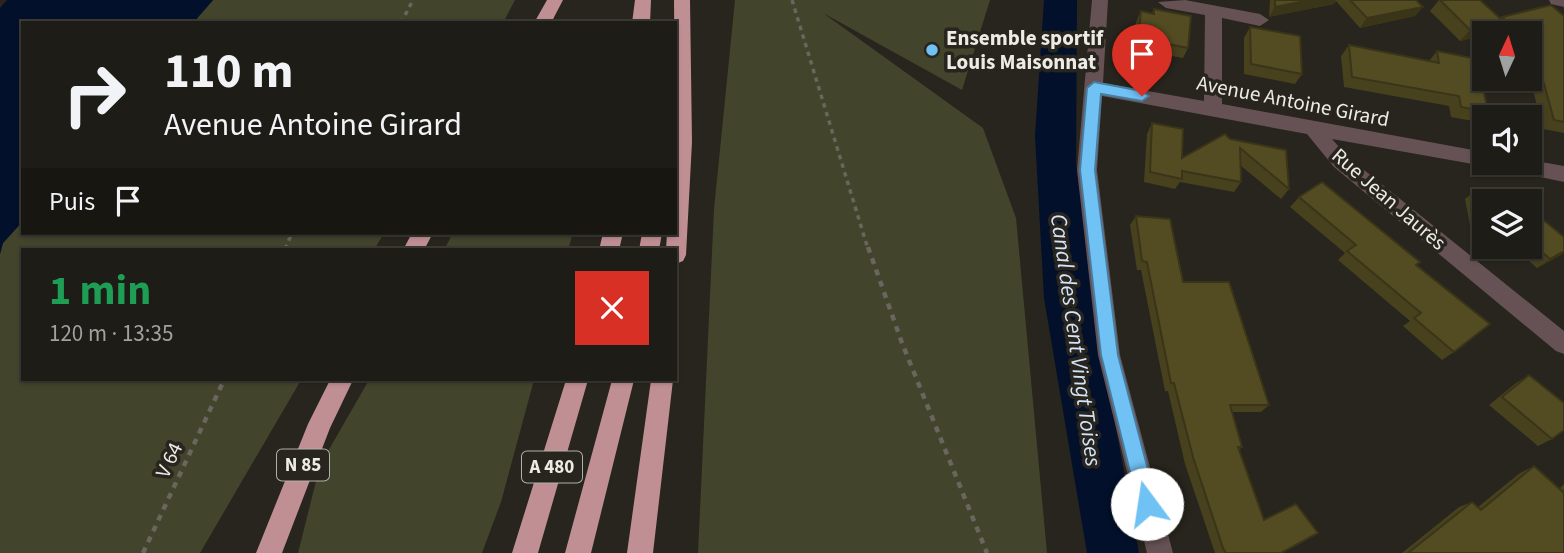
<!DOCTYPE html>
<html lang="fr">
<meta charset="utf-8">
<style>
:root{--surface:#1d1c16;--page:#2a2923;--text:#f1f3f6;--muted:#a0a1a1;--line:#3b3a35}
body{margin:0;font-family:"Source Sans 3",sans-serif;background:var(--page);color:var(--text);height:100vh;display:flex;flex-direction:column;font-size:26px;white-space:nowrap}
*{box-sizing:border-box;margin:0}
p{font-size:23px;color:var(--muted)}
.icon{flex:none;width:38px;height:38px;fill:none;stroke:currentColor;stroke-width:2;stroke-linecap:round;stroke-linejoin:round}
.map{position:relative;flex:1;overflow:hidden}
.side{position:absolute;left:21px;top:248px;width:656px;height:133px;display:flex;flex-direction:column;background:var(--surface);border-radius:0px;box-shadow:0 2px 5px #0004,0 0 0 2px var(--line)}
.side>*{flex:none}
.hud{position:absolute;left:21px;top:21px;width:656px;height:214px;border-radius:0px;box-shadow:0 2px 5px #0004,0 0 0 2px var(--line);background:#1d1c16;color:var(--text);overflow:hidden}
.needle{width:46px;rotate:4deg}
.buttons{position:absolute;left:1472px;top:21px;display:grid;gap:14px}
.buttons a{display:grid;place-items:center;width:70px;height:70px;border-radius:0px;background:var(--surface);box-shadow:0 2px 5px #0004,0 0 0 2px var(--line);font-size:35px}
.pin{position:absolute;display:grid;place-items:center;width:60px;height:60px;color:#fff;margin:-72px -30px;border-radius:50% 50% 50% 0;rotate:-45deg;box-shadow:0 0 7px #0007}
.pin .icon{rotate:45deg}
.me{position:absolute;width:77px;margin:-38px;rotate:346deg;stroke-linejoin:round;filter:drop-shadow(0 0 5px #0008)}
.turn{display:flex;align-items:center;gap:24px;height:147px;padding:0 28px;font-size:32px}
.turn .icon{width:91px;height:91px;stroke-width:2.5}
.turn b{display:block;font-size:49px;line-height:60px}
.then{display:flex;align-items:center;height:66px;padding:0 28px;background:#0003;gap:14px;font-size:26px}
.round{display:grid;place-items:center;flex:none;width:74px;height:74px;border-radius:0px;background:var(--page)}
.headline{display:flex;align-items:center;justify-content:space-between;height:119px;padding:0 28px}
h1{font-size:42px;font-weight:700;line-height:52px;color:#1e9e55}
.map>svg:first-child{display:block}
</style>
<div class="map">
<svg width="1564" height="553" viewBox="0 0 1564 553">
<rect width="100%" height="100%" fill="#27251d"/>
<path fill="#42442c" d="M213 0H515L503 23H193Z
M735 0H990L962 90 823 13 983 128 1016 218 1047 553H698L714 209Z
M23 221V233H384L374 250H23V380H301L200 553H0V254L3 243Z
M453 233H573L568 250H444Z
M369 380H534L501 502 482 553H298L320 465Z"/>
<path fill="#02102b" d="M7 0H213L193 23H23V221L3 243 0 254V8Z
M1044 0H1077L1076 163 1100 341 1139 553H1087L1044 298 1035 136Z"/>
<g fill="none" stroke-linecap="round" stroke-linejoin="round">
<path stroke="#68665f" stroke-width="3.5" stroke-dasharray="4.5 4.5" stroke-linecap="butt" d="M792 0 868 249
M401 23 413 0
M285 249 292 233"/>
<path stroke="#68665f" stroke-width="4.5" stroke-dasharray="6 6" stroke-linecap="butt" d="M868 247 902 343 987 553
M284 250 285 247
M143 553 224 380"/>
<path fill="#665254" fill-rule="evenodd" d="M1092 0H1108L1103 83 1204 101 1205 15 1166 8 1158 2 1185 0 1260 14 1269 20 1260 26 1222 18V104L1484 152V163H1492L1484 166 1332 139 1348 157 1564 331V354L1556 351 1334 167 1307 134 1102 96 1097 170 1120 355 1173 553H1147L1098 355 1077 170Z
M1549 0H1564V7L1551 4Z
M1530 160 1564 166V182L1508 170 1501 168 1498 163H1530Z"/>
<path fill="#c08f93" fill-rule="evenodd" d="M547 0H563L551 23H534Z
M635 0H651L650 23H632Z
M674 0H690L692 142 686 255 683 261 676 264V250H666L667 233H676Z
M412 233H433L424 250H403Z
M603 233H623L619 250H599Z
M642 233H662L659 250H639Z
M330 380H353L330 428 282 553H256L308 424Z
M566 380H588L538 553H512Z
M612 380H634L591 553H565Z
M651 380H673L653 553H627Z"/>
</g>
<path fill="#47411e" d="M1270 0H1416L1423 7 1415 16 1360 28 1336 1 1334 4 1269 17Z
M1439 0 1500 19 1502 17 1564 16V133L1543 129 1530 78V33H1499L1496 31 1494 33H1484V35L1460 41 1430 11Z
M1154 9 1188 48 1183 58 1133 49 1136 22 1141 11 1152 13Z
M1250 27 1302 74 1295 84 1244 74V38Z
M1349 45 1429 61 1437 51 1488 112 1478 122 1451 117 1449 106 1344 87 1341 56Z
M1152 123 1182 158 1230 139 1289 189 1281 199 1240 165 1241 182 1234 192 1180 182 1175 189 1144 182 1147 134Z
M1476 190 1484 201V228L1470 225 1465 199Z
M1299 197 1416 265 1454 352 1442 360 1403 326 1410 321 1338 260 1345 253 1290 207Z
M1530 209 1561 255 1537 268 1513 247H1530Z
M1136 216 1269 405 1261 412H1232L1242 447 1239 450 1264 520 1281 553H1215L1185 464 1168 391H1165L1141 270H1137L1130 225Z
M1529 375 1552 439 1538 446 1489 405 1516 383Z
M1534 466 1559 489 1564 484V553H1402L1459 507 1472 502 1478 507 1520 473Z"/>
<path fill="#3a3518" d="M1310 0H1336L1334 4 1269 17 1275 7Z
M1423 7 1415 16 1360 28 1367 18Z
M1504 22 1494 33H1484V35L1460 41 1470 30Z
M1564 251V253L1561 255 1537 268 1550 259Z"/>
<path fill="#534c23" stroke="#3a3518" stroke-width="2" d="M1275 0H1310L1275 7Z
M1350 0H1416L1423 7 1367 18Z
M1440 0H1480L1504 22 1470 30Z
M1551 5 1564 16V122L1554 120 1535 51 1530 45V33H1518L1502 17Z
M1154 9 1191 16 1188 48 1138 38 1141 11 1154 14Z
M1250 27 1300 36 1302 74 1251 64Z
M1349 45 1439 63 1437 51 1477 59 1488 112 1461 107 1459 96 1352 77Z
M1152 123 1183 129 1182 158 1225 134 1230 139 1286 150 1289 189 1240 148 1241 182 1182 171V179L1150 172Z
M1322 182 1420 262 1416 265 1490 324 1454 352 1414 318 1421 313 1347 251 1356 245 1299 197Z
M1476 190 1514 197 1520 201H1484V216H1481Z
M1530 209 1564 237V251L1550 259 1530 242Z
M1136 216 1170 219 1183 282H1229L1269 405H1230L1242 447H1238L1264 520 1296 504 1318 533 1281 553H1226L1223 548 1193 457 1174 383H1171L1147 262 1142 261Z
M1529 375 1564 403V430L1552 439 1502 397Z
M1534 466 1563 492 1564 491V553H1408L1472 502 1481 510Z"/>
<path fill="#70c1f4" stroke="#497d9f" stroke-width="2" d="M1094 82 1142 91 1149 96 1142 101 1101 94 1095 170 1118 355 1157 504 1154 510 1147 513 1141 510 1138 504 1101 355 1080 170 1087 88Z"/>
<circle fill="#70c1f4" stroke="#27251d" stroke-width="2.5" cx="932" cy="50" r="7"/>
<g text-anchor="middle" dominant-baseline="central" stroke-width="7" stroke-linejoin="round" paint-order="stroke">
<g fill="#27251d" stroke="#b1b0aa" stroke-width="2">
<rect x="277" y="449.5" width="52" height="31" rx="5"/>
<rect x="522" y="451.5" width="60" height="31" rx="5"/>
</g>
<g font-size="19" font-weight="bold" fill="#ecebe6">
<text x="303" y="465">N 85</text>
<text x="552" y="467">A 480</text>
</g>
<g font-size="21" font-weight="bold" fill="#ecebe6" stroke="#27251d" text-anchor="start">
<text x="946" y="38">Ensemble sportif<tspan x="946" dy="24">Louis Maisonnat</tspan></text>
</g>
<g font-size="21" fill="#ecebe6" stroke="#27251d">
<text transform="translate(1293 101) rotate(11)">Avenue Antoine Girard</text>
<text transform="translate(1389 199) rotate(41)">Rue Jean Jaurès</text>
<text transform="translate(169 460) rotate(-65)">V 64</text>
</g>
<g font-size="23" font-style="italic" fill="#d5e4fb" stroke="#27251d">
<text transform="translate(1076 340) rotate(82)">Canal des Cent Vingt Toises</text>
</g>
</g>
</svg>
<div class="buttons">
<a><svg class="needle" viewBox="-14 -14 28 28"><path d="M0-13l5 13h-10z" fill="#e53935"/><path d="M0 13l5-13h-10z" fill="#a0a1a1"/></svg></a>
<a><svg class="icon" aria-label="sound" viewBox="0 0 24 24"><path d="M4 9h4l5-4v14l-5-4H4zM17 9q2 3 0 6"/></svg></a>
<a><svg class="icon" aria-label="layers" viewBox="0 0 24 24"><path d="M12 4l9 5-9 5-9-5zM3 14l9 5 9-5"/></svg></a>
</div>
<div class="pin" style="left:1142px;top:96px;background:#d93025"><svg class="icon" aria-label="arrive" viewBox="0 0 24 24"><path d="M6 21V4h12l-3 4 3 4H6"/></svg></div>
<svg class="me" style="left:1147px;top:504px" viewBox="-20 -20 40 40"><circle r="19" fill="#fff"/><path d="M0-13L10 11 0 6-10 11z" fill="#70c1f4"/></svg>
<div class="hud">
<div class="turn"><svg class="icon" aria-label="right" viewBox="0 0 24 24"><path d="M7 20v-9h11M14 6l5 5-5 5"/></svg><div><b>110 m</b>Avenue Antoine Girard</div></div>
<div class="then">Puis<svg class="icon" aria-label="arrive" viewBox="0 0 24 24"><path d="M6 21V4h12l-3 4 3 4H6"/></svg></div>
</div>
<section class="side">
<div class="headline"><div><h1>1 min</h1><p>120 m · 13:35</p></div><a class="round" style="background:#d93025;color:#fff"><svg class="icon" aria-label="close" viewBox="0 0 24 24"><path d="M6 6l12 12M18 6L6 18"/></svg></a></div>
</section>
</div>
